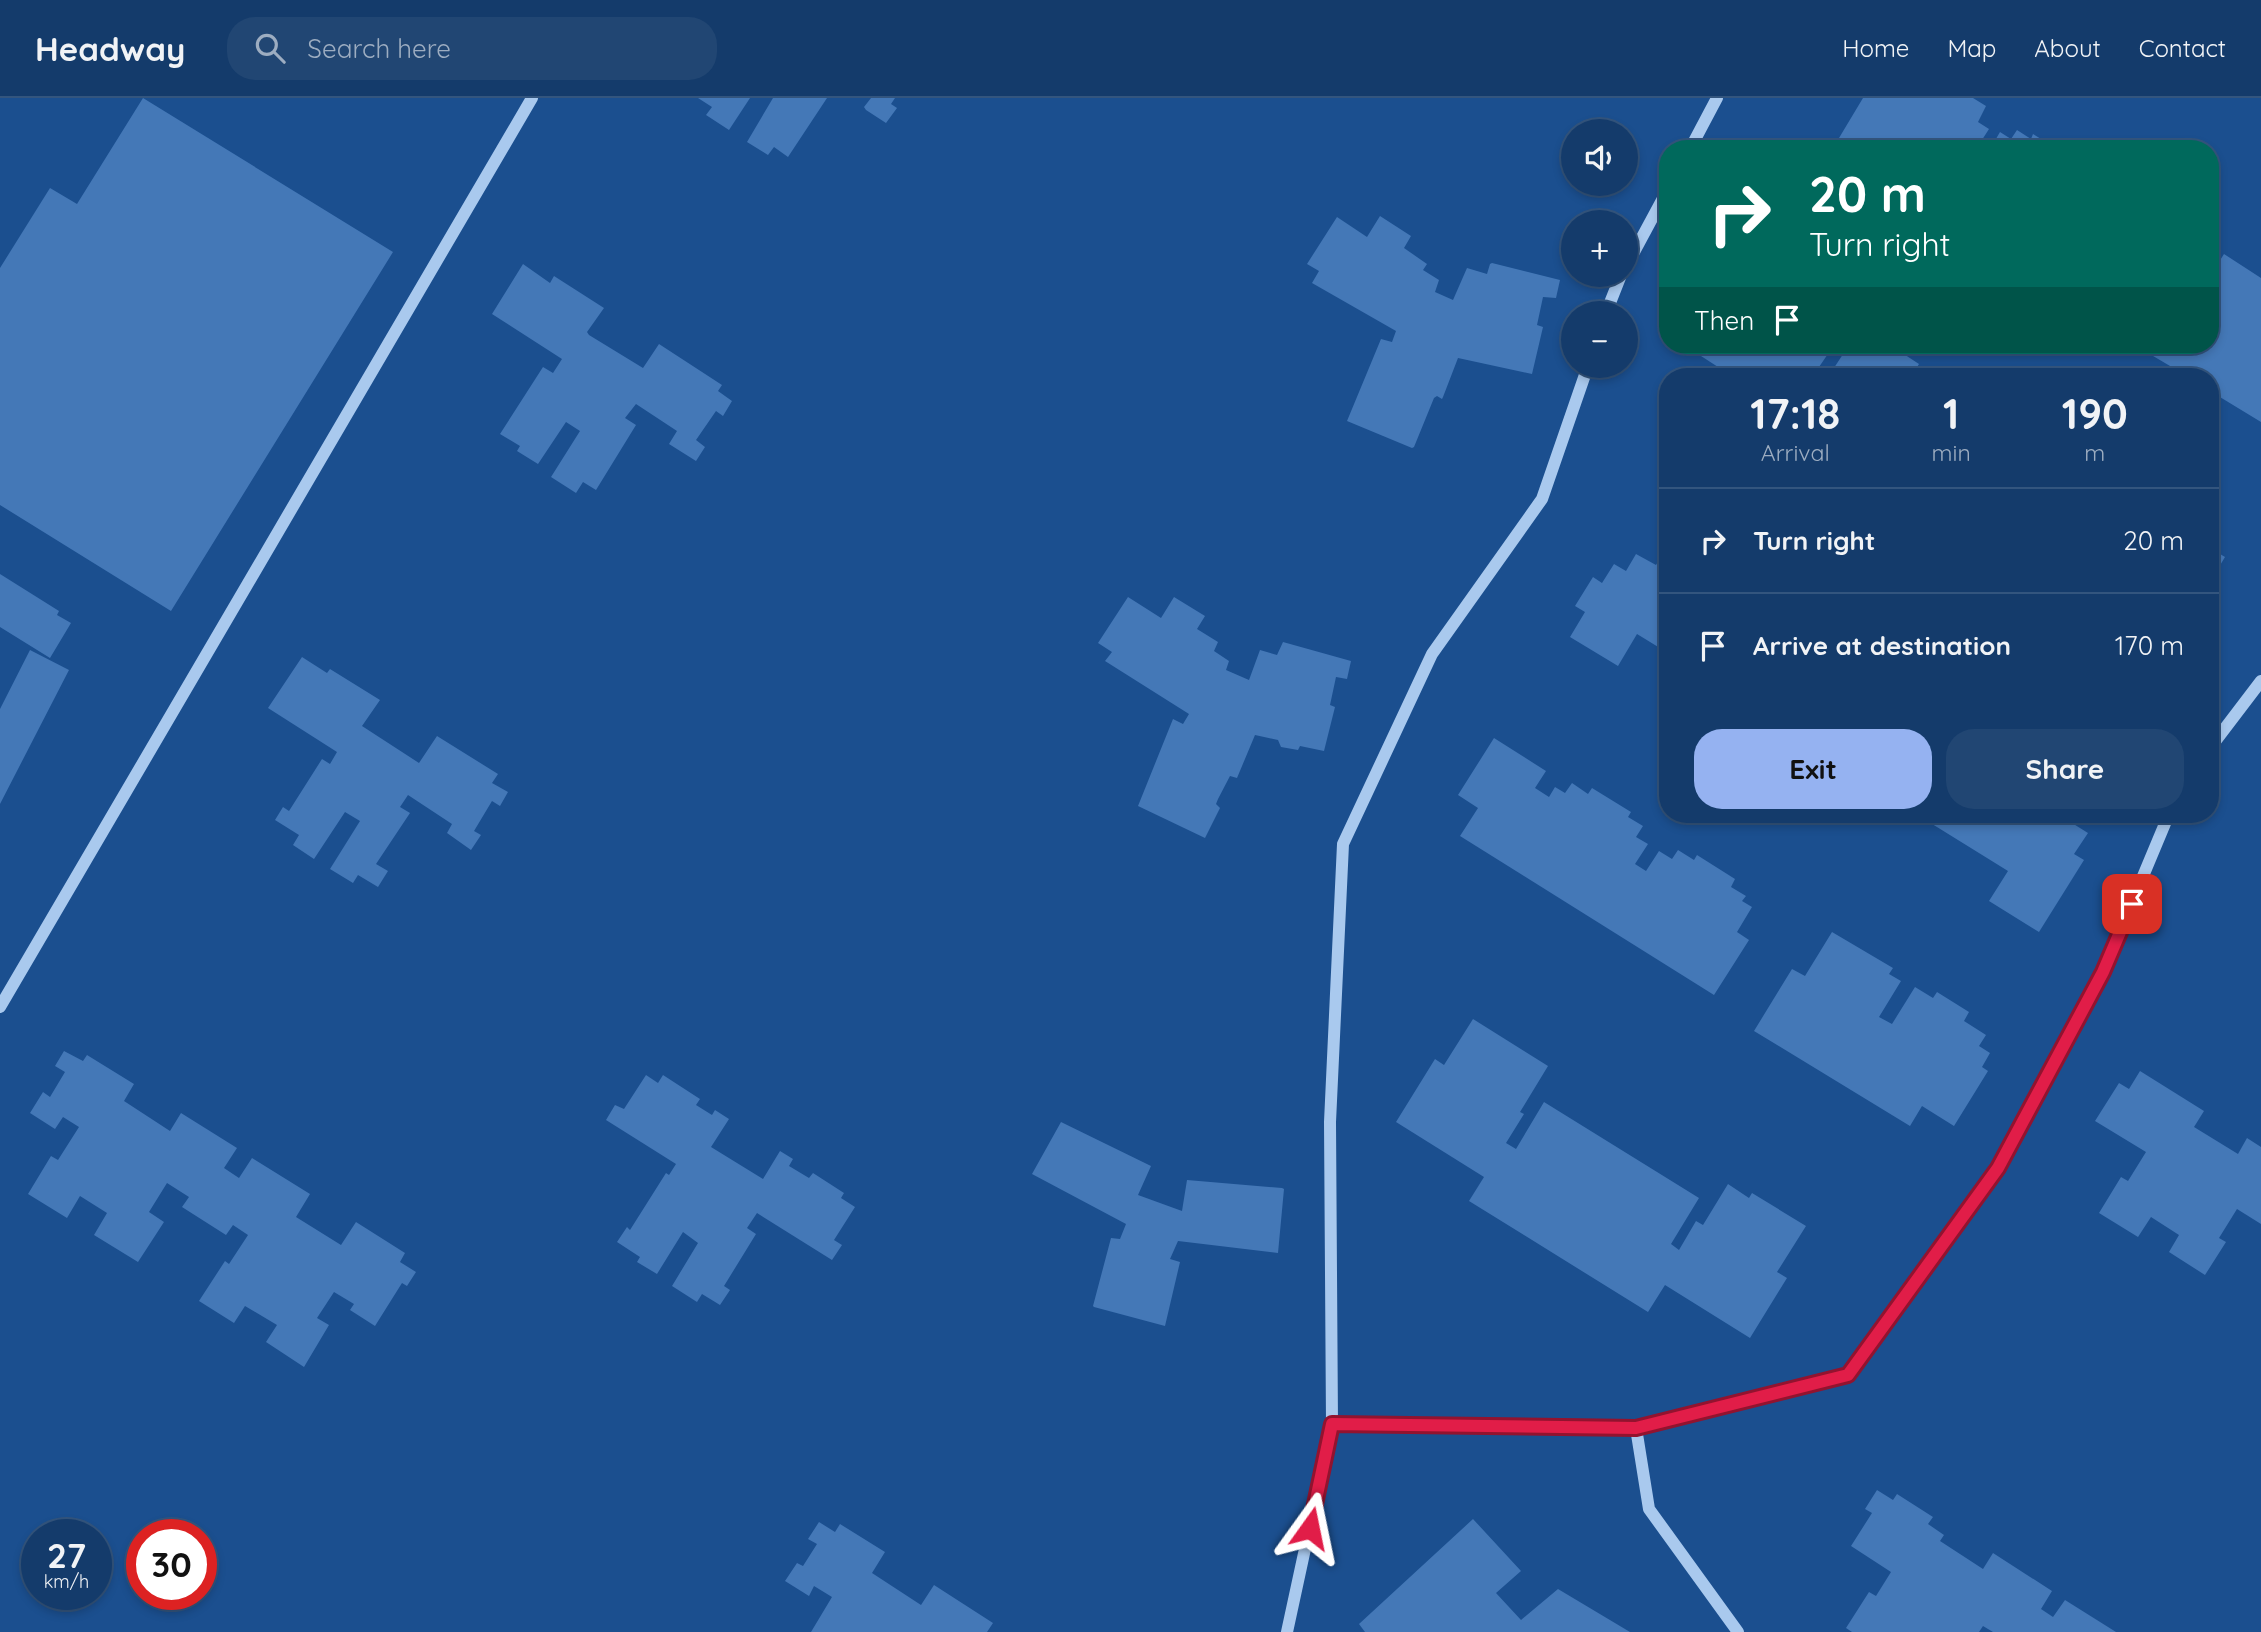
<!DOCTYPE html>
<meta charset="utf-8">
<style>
:root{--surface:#143b6b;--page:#214673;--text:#f1f3f6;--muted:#9dadc1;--line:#33557e;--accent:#95b2f1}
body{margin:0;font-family:Quicksand,sans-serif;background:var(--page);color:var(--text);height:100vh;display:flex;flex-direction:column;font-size:26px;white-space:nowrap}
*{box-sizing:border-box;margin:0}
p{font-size:23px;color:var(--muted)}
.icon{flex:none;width:38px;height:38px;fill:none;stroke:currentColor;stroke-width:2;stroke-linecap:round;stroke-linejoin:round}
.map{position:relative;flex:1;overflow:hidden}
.details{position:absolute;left:1659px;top:270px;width:560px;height:455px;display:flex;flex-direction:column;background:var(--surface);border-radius:28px;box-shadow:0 4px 10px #0003,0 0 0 2px var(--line)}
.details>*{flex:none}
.hud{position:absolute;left:1659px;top:42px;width:560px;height:214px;border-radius:28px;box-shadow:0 4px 10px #0003,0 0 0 2px var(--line);background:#00695c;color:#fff;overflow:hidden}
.tools{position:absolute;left:1561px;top:21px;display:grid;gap:14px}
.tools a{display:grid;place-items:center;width:77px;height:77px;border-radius:50%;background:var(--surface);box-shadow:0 4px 10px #0003,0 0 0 2px var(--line);font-size:35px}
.speed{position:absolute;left:21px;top:1421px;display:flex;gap:14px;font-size:35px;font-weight:700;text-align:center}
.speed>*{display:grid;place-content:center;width:91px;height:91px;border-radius:50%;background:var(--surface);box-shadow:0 4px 10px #0003,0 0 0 2px var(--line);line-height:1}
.speed small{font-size:18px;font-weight:400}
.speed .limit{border:10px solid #d22;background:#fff;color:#111}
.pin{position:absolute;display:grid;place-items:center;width:60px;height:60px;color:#fff;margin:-30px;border-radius:14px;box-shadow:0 4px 10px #0006}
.me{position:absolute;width:77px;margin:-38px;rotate:12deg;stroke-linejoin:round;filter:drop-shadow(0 0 5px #0008)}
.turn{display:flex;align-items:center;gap:24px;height:147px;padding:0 35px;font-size:32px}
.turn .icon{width:91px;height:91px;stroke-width:2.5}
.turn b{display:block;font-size:49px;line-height:60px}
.then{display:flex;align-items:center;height:66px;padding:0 35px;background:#0003;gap:14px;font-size:26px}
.eta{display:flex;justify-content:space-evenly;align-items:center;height:119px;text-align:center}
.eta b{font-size:42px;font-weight:700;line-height:49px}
.primary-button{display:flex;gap:14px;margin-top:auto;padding:14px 35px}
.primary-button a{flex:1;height:80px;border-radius:28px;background:var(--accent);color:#111;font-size:28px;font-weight:700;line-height:80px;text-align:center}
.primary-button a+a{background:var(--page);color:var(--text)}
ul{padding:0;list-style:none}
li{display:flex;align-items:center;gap:21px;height:105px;padding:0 35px;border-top:2px solid var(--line)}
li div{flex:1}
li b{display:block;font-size:26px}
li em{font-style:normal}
header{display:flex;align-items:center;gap:42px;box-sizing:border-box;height:98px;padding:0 35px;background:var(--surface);border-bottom:2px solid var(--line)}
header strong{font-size:33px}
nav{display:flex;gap:38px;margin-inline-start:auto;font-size:24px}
.search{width:490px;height:63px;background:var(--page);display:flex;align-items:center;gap:18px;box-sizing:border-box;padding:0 24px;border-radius:28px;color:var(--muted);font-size:26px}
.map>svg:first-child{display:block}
</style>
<header>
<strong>Headway</strong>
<div class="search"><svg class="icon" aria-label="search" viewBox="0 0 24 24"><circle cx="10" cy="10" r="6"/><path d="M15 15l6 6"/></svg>Search here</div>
<nav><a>Home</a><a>Map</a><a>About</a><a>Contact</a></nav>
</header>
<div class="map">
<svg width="2261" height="1534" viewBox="0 0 2261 1534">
<rect width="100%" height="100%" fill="#1b4f8f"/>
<path fill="#4478b7" d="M143 0 393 154 171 513 0 407V170L50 90 77 106Z
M698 0H750L729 32 706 17 712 9Z
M773 0H827L788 59 774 49 768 57 747 44Z
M871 0H895L891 6 897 10 886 25 866 12 864 9Z
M1863 0H1973L1986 8 1978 24 1989 31 1980 45 1989 51H1856L1839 40Z
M2017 32 2031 41 2033 36 2057 51H1990L2000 34 2011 41Z
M1380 118 1411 138 1404 150 1427 166 1423 172 1439 182 1435 194 1453 202 1467 170 1487 176 1490 166 1492 165 1560 182 1556 200 1543 199 1537 227 1543 229 1532 276 1458 260 1443 299 1442 301 1437 298 1434 300 1414 349 1412 350 1347 323 1381 241 1392 244 1396 233 1312 185 1319 173 1307 166 1337 119 1367 139Z
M2224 156 2261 180V324L2210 293V278H2187L2148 255 2153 247H2210V178Z
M523 166 550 185 554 178 604 210 587 234 589 237 643 270 659 246 722 287 718 293 732 303 723 318 716 313 696 342 705 349 696 363 669 346 677 333 636 306 625 320 636 327 596 392 583 384 576 395 551 379 580 333 566 324 538 366 517 353 520 348 500 336 543 269 553 275 562 261 492 216Z
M1708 247H1834L1819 269 1830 276 1849 247H1856L1869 254 1874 247H1890L1919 266 1912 277 1915 278H1732L1701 258Z
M1668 447V555L1637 536 1618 568 1570 539 1585 514 1575 508 1593 479 1602 485 1614 466 1626 473 1636 456 1656 467Z
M2210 450 2225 459 2210 484Z
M0 476 59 513 57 517 71 525 50 560 0 529Z
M1128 499 1161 520 1174 499 1205 518 1197 531 1218 544 1214 553 1229 563 1226 572 1249 582 1260 552 1277 557 1283 544 1351 563 1347 581 1336 579 1330 607 1335 609 1324 653 1300 648 1298 652 1281 649 1278 642 1255 637 1237 680 1230 678 1218 701 1216 706 1220 710 1205 740 1138 708 1173 621 1183 626 1189 616 1105 563 1112 554 1098 545Z
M30 552 69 572 0 706V611Z
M302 559 327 575 330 571 380 602 362 628 419 665 437 638 498 676 492 685 508 694 500 708 492 703 474 733 481 737 471 752 447 735 452 726 408 697 400 709 410 715 376 766 388 773 378 789 358 777 353 785 330 771 360 723 345 714 314 761 293 747 299 737 275 722 283 709 289 713 322 661 330 666 337 654 268 610Z
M1494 640 1546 673 1535 690 1549 699 1555 689 1565 695 1572 685 1588 696 1592 690 1631 714 1628 719 1643 728 1636 739 1648 746 1635 766 1646 773 1659 753 1672 761 1678 752 1694 762 1697 757 1735 781 1731 789 1746 798 1742 803 1752 809 1737 834 1749 842 1714 897 1460 738 1478 710 1458 697Z
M1916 716H2078L2072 725 2088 735 2074 756 2084 762 2039 834 1989 803 2008 773Z
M1832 834 1893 870 1889 876 1901 883 1879 919 1892 926 1915 889 1933 900 1937 894 1969 914 1964 923 1986 937 1979 948 1990 955 1982 969 1988 973 1954 1028 1922 1008 1910 1028 1754 933 1792 871 1805 878Z
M1473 921 1548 968 1520 1014 1524 1016 1506 1045 1516 1051 1544 1004 1699 1100 1671 1146 1679 1152 1696 1123 1703 1127 1728 1086 1749 1100 1752 1095 1806 1128 1777 1174 1787 1180 1750 1240 1665 1187 1648 1214 1469 1103 1484 1079 1396 1024 1435 961 1444 967Z
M64 953 83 963 87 957 134 986 124 1003 170 1033 181 1015 237 1050 224 1070 239 1080 252 1060 310 1096 296 1119 341 1147 356 1124 405 1155 400 1164 416 1174 407 1188 402 1185 375 1228 350 1212 354 1206 334 1194 317 1220 329 1227 304 1269 266 1244 277 1227 245 1208 234 1225 199 1203 225 1163 229 1166 248 1137 233 1127 226 1137 182 1109 189 1099 167 1085 149 1114 164 1124 138 1164 94 1137 107 1115 80 1098 67 1120 28 1096 51 1058 58 1062 79 1029 63 1019 55 1031 30 1015 43 994 50 999 65 974 55 968Z
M2140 973 2204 1013 2194 1029 2238 1056 2247 1040 2261 1049V1126L2237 1111 2219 1140 2226 1144 2205 1177 2169 1154 2179 1137 2151 1119 2138 1139 2099 1115 2121 1079 2128 1083 2146 1054 2095 1023 2119 985 2129 991Z
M646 977 658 985 663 977 700 1001 696 1007 712 1017 715 1012 729 1021 711 1049 763 1081 780 1053 793 1061 789 1068 809 1080 813 1075 844 1095 841 1100 855 1109 834 1142 842 1147 832 1162 757 1115 747 1130 756 1136 724 1188 730 1192 720 1207 702 1196 697 1204 672 1188 698 1145 683 1134 657 1176 637 1164 640 1159 617 1144 627 1129 630 1132 666 1075 669 1077 676 1066 606 1022 615 1007 624 1011Z
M1061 1024 1151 1068 1138 1097 1182 1113 1187 1082 1282 1090 1284 1091 1278 1155 1178 1143 1170 1161 1180 1164 1165 1228 1094 1209 1093 1208 1111 1140 1120 1141 1126 1126 1032 1076Z
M1877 1392 1893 1402 1897 1396 1933 1419 1928 1426 1944 1437 1940 1443 1983 1471 1993 1455 2052 1493 2041 1511 2053 1519 2065 1502 2116 1534H1993L1983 1528 1979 1534H1852L1846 1530 1869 1494 1876 1498 1891 1474 1851 1448 1872 1415 1865 1411Z
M1473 1421 1521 1473 1496 1495 1521 1522 1558 1491 1630 1534H1365L1359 1526Z
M819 1424 835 1434 840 1426 885 1454 872 1475 921 1507 934 1487 993 1525 987 1534H811L832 1499 814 1488 809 1498 785 1483 797 1465 803 1468 817 1446 808 1441Z"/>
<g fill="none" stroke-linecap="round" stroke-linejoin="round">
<path stroke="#a9c9ee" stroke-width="12" d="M1690 51 1717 0
M1626 169 1668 91
M1606 215 1621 177
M2210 650 2261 583
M0 909 532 0
M1332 1326 1636 1330 1848 1277 1998 1070 2103 874 2169 716
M1636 1330 1649 1411 1738 1534
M1287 1534 1332 1326 1330 1024 1343 746 1432 556 1542 401 1588 268"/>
</g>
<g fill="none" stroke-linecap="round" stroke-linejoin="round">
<defs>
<path id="route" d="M1310 1430 1332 1326 1636 1330 1848 1277 1998 1070 2103 874 2132 806"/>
</defs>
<use href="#route" stroke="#92132f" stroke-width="18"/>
<use href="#route" stroke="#e11d48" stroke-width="12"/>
</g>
</svg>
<div class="tools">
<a><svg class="icon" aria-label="sound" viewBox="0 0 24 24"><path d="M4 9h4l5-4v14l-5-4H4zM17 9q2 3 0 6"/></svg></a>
<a>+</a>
<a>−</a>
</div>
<div class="speed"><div>27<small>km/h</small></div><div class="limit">30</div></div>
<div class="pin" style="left:2132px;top:806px;background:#d93025"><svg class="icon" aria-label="arrive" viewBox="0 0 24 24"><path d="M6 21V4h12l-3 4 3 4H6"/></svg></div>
<svg class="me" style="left:1310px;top:1430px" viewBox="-20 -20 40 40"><path d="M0-17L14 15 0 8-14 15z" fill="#e11d48" stroke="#fff" stroke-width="4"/></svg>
<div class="hud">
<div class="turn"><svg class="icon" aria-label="right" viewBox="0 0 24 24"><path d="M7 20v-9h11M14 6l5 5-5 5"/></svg><div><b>20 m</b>Turn right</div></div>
<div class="then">Then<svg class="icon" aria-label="arrive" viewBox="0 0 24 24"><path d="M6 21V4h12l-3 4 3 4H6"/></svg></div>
</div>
<section class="details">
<div class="eta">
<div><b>17:18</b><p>Arrival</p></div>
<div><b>1</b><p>min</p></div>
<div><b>190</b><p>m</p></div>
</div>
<ul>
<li><svg class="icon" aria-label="right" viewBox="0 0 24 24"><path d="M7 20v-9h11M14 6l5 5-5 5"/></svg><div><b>Turn right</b></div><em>20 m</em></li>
<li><svg class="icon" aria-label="arrive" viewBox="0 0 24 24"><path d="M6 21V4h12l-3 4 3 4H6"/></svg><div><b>Arrive at destination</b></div><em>170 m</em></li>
</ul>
<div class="primary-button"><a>Exit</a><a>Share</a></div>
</section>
</div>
